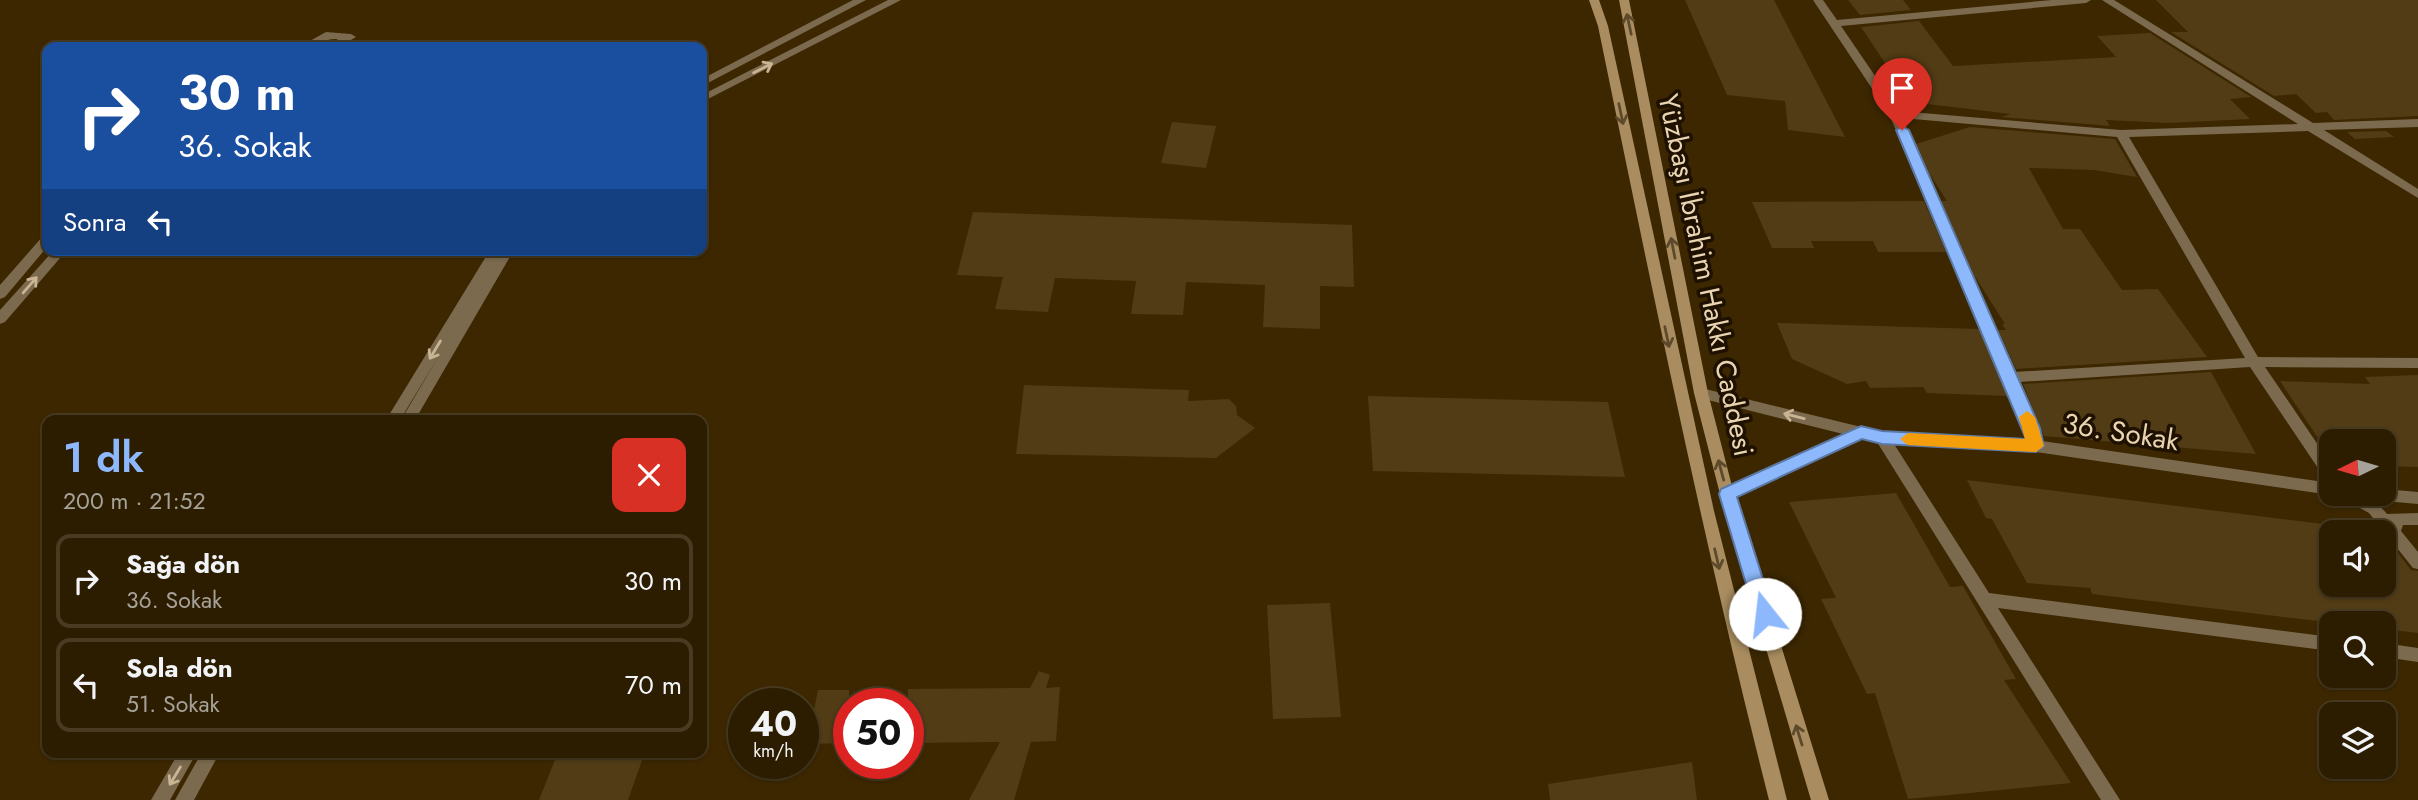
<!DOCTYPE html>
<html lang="tr">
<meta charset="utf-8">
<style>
:root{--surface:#2d1d00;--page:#392a0f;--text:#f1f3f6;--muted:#a7a299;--line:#483b22;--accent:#8db9fc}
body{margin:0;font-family:Jost,sans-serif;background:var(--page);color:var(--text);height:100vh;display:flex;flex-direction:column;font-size:26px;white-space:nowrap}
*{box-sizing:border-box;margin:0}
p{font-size:23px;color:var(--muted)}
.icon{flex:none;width:38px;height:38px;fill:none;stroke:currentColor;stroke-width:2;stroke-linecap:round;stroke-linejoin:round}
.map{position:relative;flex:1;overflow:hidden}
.sheet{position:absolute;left:42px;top:415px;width:665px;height:343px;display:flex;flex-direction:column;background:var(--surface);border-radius:14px;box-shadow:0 2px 5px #0004,0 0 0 2px var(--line)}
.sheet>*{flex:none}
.top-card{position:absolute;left:42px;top:42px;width:665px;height:214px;border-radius:14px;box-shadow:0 2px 5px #0004,0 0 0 2px var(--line);background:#1a4fa0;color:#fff;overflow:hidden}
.needle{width:46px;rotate:265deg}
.controls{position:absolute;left:2319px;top:429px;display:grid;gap:14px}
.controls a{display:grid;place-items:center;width:77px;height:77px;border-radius:14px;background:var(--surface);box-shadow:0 2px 5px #0004,0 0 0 2px var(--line);font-size:35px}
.speed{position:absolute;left:728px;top:688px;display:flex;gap:14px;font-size:35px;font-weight:700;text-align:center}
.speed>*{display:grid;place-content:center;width:91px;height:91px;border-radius:50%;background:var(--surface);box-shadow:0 2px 5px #0004,0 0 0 2px var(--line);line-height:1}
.speed small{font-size:18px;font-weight:400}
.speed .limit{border:10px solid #d22;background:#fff;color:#111}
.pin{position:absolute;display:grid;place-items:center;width:60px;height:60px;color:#fff;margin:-72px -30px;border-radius:50% 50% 50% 0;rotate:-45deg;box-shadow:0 0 7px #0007}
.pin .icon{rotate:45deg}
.me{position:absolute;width:77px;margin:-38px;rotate:344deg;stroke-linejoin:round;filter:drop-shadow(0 0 5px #0008)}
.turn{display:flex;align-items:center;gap:24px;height:147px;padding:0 21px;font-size:32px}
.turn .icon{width:91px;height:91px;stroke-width:2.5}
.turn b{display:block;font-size:49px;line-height:60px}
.then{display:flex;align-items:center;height:66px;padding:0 21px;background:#0003;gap:14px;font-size:26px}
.round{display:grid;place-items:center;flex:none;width:74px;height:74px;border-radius:14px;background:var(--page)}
.head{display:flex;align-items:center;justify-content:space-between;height:119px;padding:0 21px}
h1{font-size:42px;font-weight:600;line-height:52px;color:var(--accent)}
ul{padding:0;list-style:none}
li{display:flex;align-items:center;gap:21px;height:94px;margin:0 14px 10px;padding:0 7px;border:4px solid var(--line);border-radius:14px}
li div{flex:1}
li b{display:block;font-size:26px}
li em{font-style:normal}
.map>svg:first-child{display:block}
</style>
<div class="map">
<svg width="2418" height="800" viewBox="0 0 2418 800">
<rect width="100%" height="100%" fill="#3c2700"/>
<path fill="#513c15" d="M1685 0H1774L1845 137 1788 130 1785 101 1727 95Z
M1848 0H1903L1911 10 1860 15Z
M2156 0H2418V116L2334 120 2327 112 2316 113 2296 94 2274 96 2171 32H2188Z
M1919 21 1953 66 2116 57 2097 36 2150 33 2251 97 2230 99 2250 119 2168 123 2106 120 2110 126 2001 117 2011 114 1911 102 1861 27Z
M1172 122 1216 126 1206 168 1161 163Z
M1970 127 2115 139 2137 177 2094 170 2029 168 2063 229H2080L2122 290 2158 289 2207 357 2016 369 1998 330H2006L2002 324H2005L1974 275 1941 201H1947L1929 173 1916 144Z
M2386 131 2394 137 2355 139 2347 132Z
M1924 201 1946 252H1878L1873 241H1811L1814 248H1772L1752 202Z
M973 212 1352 225 1354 287 1320 286V329L1263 327 1265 285 1186 282 1183 315 1131 314 1136 281 1055 278 1048 312 995 309 1003 277 957 275Z
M1777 323 1979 329 2008 396 1927 393 1923 387 1870 388 1866 381 1847 384 1792 359Z
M2211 372 2256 454 2044 436 2023 384Z
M2418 375V467L2384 466V441H2320L2280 381 2370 384 2365 377Z
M1024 385 1189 390 1188 401 1229 399 1236 406 1237 415 1255 428 1216 458 1016 454Z
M1368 396 1608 402 1625 477 1373 471Z
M1967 480 2331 525V584H2384V535L2411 570 2418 571V633L2384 629V623H2335L2092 594 2090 588 2027 583 1992 519 1986 518Z
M1896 493 1950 587 1963 586 2016 679 2004 680 2071 783 1908 799 1875 693 1867 694 1821 599 1836 598 1789 502Z
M1330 603 1341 717 1273 719 1267 605Z
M1039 671 1050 675 1046 688 1060 687 1056 741 1031 742 1014 800H969L1000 742 908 743V689L1030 688Z
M818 690H849V743L807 744Z
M558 752H645L628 800H539Z
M1692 762 1697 800H1550L1548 784Z"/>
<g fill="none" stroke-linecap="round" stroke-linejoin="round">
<path fill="#7b6a4e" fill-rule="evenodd" d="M853 0H866L702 86V79Z
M888 0H901L702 102V95Z
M1813 0H1823L1837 20 2052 0H2091L2086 3 1841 26 1899 111 2121 130 2298 124 2102 0H2114L2313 123 2418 119V127L2324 130 2418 189V198L2308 131 2129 137 2258 357 2418 358V368L2265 367 2331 464V482L2326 480 2250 367 2019 382 2039 428 2042 441 2331 483V494H2335L2331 495 2036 452 1894 444 1989 593 2331 637V651L1998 608 2120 800H2101L1877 442 1861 438 1732 498H1722L1720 494 1722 490 1843 434 1696 397 1694 393 1696 389 1701 388 1882 432 2027 440 2025 428 1889 114ZM1902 118 2117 137 2245 358 2014 372Z
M326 32 351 34 356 37 339 47H326L338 39C323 38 314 48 299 47Z
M47 235V247L5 297 0 299V285L43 236Z
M54 250H67L5 322 0 324V310Z
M490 250H514L415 420H401L440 354 400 420H386Z
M2384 489 2418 492V504L2373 500 2368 498 2366 494H2384Z
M2340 494C2359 492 2374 498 2387 514L2418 513V525H2403L2401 531 2418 552V569L2413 568 2369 513 2342 498Z
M2384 643 2418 648V662L2384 657Z
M179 752H197L170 800H151Z
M202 752H220L194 800H175Z"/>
<path fill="#a98d60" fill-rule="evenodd" d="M1589 0H1599L1608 26 1714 511 1787 800H1769C1704 544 1651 285 1598 26Z
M1619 0H1629L1708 393 1734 494 1829 800H1811L1720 494 1694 393Z"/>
</g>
<defs><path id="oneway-shaft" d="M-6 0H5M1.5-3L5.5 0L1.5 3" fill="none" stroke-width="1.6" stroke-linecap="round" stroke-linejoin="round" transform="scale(1.75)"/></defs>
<g stroke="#5d492b">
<use href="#oneway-shaft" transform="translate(1629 24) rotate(-102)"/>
<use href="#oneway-shaft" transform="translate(1621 114) rotate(78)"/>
<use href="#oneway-shaft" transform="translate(1673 248) rotate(-101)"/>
<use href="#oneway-shaft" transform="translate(1667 337) rotate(78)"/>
<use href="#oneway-shaft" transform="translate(1721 470) rotate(-105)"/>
<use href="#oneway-shaft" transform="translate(1717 559) rotate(77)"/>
<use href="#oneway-shaft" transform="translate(1799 735) rotate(-107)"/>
</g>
<g stroke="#c9b494">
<use href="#oneway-shaft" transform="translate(763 68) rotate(-27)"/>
<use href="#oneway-shaft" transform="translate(30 285) rotate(-49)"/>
<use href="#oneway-shaft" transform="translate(435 350) rotate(121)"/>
<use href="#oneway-shaft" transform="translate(1794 416) rotate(-166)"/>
<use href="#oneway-shaft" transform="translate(175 776) rotate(121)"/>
</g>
<path fill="#8db9fc" stroke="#5c78a4" stroke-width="2" d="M1902 126 1909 130 2040 428 2044 446 2036 452 1882 444 1862 439 1737 497 1774 614 1771 620H1758L1755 614 1719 494 1721 489 1861 426 1882 431 2026 439 1896 130Z"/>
<path fill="#f59e0b" d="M2027 411 2035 417 2044 446 2036 452 1908 445 1900 439 1908 433 2025 439 2019 417Z"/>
<g text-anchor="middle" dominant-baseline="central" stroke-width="7" stroke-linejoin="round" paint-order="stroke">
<g font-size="28" fill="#ead4b2" stroke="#1e1100">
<text transform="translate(1706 275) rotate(78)">Yüzbaşı İbrahim Hakkı Caddesi</text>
<text transform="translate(2121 432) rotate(9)">36. Sokak</text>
</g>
</g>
</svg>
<div class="controls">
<a><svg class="needle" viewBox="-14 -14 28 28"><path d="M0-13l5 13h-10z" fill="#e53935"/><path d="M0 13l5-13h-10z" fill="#a7a299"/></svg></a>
<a><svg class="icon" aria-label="sound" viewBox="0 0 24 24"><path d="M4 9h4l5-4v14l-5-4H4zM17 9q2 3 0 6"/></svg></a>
<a><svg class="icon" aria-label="search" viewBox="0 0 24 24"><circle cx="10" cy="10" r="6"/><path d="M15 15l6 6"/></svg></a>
<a><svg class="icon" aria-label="layers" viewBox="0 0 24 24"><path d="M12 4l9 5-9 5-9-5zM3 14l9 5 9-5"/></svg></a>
</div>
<div class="speed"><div>40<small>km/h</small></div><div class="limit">50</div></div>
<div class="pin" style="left:1902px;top:130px;background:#d93025"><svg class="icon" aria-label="arrive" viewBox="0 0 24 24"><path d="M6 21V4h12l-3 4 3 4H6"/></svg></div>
<svg class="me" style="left:1765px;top:614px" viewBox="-20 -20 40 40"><circle r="19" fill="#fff"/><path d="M0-13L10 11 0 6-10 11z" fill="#8db9fc"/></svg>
<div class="top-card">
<div class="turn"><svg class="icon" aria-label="right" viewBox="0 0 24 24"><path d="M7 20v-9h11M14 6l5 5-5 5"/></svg><div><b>30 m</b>36. Sokak</div></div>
<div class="then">Sonra<svg class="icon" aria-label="left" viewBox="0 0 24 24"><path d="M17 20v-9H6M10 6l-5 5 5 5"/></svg></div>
</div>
<section class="sheet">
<div class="head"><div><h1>1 dk</h1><p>200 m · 21:52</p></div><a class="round" style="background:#d93025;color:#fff"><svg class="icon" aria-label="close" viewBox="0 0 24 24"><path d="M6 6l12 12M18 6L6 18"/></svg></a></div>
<ul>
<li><svg class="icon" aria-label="right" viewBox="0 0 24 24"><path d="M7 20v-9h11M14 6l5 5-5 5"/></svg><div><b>Sağa dön</b><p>36. Sokak</p></div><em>30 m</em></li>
<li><svg class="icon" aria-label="left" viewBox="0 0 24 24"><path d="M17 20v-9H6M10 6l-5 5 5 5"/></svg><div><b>Sola dön</b><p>51. Sokak</p></div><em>70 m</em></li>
</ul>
</section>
</div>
